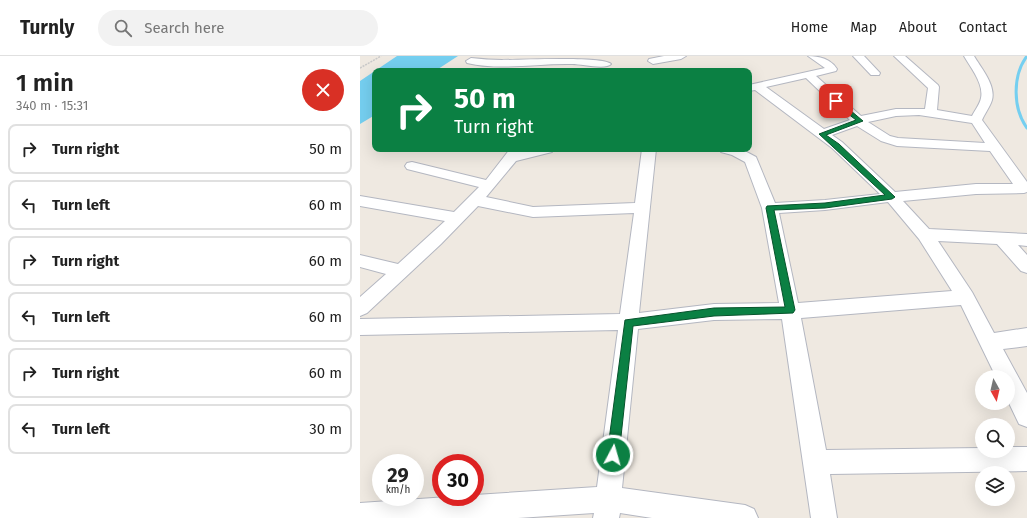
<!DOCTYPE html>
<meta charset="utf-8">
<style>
:root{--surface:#fff;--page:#f2f2f2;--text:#222;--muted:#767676;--line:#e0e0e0}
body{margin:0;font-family:"Fira Sans",sans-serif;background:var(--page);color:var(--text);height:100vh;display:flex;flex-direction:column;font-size:15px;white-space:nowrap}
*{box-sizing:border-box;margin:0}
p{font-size:13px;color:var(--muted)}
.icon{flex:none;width:22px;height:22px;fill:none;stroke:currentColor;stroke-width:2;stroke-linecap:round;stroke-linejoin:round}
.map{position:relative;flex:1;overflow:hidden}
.side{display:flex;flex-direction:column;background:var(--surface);width:360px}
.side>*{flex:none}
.guide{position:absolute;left:12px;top:12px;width:380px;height:84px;border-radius:8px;box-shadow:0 4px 16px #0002;background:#0b8043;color:#fff;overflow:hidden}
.needle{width:26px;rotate:172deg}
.controls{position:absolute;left:615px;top:314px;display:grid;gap:8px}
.controls a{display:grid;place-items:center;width:40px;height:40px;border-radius:50%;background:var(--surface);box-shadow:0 4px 16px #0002;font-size:20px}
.speed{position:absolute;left:12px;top:398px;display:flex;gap:8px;font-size:20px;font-weight:700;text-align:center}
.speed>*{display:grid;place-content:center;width:52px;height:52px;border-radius:50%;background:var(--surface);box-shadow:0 4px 16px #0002;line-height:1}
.speed small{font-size:10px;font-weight:400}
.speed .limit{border:6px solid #d22;background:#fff;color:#111}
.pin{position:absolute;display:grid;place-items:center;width:34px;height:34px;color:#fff;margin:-17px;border-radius:8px;box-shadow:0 2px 6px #0006}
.me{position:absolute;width:44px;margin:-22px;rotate:6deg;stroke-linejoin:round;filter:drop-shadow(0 0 3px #0008)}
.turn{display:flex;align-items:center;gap:14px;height:84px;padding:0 16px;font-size:18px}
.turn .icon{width:52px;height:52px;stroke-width:2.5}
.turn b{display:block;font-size:28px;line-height:34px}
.round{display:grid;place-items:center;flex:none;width:42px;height:42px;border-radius:21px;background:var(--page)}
.head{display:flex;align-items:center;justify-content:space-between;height:68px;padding:0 16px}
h1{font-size:24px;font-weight:600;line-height:30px}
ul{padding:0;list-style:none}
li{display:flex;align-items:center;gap:12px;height:50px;margin:0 8px 6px;padding:0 8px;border:2px solid var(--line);border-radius:8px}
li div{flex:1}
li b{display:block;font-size:15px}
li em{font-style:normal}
header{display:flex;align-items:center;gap:24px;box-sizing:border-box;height:56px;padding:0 20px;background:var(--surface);border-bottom:1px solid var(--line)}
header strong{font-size:19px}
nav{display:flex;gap:22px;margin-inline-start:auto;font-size:14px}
.search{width:280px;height:36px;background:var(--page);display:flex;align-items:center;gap:10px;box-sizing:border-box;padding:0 14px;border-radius:22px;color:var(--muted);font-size:15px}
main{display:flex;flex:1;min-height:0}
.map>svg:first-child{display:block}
</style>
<header>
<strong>Turnly</strong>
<div class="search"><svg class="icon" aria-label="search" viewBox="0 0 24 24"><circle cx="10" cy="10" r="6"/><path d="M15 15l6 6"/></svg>Search here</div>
<nav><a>Home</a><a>Map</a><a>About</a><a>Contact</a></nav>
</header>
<main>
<section class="side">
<div class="head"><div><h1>1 min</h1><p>340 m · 15:31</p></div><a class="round" style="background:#d93025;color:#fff"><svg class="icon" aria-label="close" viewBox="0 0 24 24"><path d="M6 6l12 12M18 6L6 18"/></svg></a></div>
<ul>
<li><svg class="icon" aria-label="right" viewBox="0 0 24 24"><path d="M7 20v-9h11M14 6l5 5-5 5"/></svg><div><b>Turn right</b></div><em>50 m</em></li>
<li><svg class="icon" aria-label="left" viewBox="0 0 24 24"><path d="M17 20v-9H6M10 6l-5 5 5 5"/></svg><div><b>Turn left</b></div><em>60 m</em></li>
<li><svg class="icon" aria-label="right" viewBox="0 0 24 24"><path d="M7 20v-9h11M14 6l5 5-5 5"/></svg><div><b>Turn right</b></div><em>60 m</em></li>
<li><svg class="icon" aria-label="left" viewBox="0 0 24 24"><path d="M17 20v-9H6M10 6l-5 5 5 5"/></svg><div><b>Turn left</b></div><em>60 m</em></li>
<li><svg class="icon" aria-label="right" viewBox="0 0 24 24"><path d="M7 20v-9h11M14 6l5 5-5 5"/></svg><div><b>Turn right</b></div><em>60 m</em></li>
<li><svg class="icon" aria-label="left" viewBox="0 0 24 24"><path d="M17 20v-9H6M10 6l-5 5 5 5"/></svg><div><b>Turn left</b></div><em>30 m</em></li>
</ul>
</section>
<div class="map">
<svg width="667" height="462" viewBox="0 0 667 462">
<rect width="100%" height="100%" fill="#efe9e1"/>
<path fill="#75cff0" d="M37 0H98L75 15H15V59L0 68V25Z"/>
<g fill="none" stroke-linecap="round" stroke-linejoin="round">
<path stroke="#75cff0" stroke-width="3" d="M667 0C652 20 653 53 667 72"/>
<defs>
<path id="minor" d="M304 0H326L321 3 293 8 288 5 289 3Z
M448 0C459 0 471 3 477 13L476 15 456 20 501 60 536 53H565L568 32 534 0H545L578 29 579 31 577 54 612 60C615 54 620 48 621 42 624 28 611 12 604 0H614C621 12 636 29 632 44 630 51 625 57 622 64L667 126V136L664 137 616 138 543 145 569 173 667 178V190L658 189 667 199V217L661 215 637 188 578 185 612 236 634 277 667 272V290L643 293 667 337V371L659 368 648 345V321H636L601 249 441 262 466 394 622 392V395H648V391H667V415L470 418 477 462H451L422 263 354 264 278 273 262 432 385 449 394 453 398 462H292L260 457 259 462H233L234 457 158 462H0V447L88 441H115V439L237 431 258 274 0 279V263L260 258 274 157 173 161 118 150 81 188 7 257 0 260V241L26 218 0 211V199L38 208 85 165 0 150V140L94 156 119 131 47 113 45 110 47 107 52 106 126 124 150 93H164L162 95 171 93H194L192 96 156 105 126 141 173 151 275 147 282 93H296L279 257 354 248 419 247 402 152 385 106 372 99 361 96 359 93H381L396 101 415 147 465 144 520 138 472 92 395 34 389 35V29L465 12ZM446 22 490 64 464 73 406 31ZM559 59 612 67 625 87 538 82 530 80 508 66 536 60ZM497 70 521 85 537 90 630 95 653 128H616L535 136 482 86 472 79ZM528 146 559 183 592 235 438 247 419 157 465 154Z
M493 0H504L520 17 519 19H511Z
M111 2C121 3 132 4 142 4 159 4 243 0 251 8 246 14 221 8 212 8 178 7 141 15 107 7L106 5Z"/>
</defs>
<use href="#minor" stroke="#b4b7c1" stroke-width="2"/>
<path stroke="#c9c9c9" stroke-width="1.5" stroke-dasharray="2 1" stroke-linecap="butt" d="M0 12 21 0"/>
<use href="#minor" fill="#fff" fill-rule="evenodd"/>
</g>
<path fill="#0b8043" stroke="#07532c" d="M474 44H478L503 65 466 79 479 88 535 141 532 143 465 152 414 154 435 254 433 257 354 260 273 270 259 399 258 403 253 405 249 403 247 399 265 264 354 252 425 251 406 152 407 150 465 147 525 139 459 78 496 64 474 47Z"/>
</svg>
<div class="controls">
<a><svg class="needle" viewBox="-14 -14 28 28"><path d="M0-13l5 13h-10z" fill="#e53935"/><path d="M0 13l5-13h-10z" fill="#767676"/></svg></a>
<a><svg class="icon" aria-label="search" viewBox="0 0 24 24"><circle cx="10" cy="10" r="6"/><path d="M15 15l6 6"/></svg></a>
<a><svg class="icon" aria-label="layers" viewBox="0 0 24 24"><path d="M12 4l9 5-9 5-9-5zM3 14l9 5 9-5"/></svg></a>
</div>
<div class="speed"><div>29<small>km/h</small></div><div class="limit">30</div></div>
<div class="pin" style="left:476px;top:45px;background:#d93025"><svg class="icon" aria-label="arrive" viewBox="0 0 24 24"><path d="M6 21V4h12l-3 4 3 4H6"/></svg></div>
<svg class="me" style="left:253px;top:399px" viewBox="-20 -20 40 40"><circle r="17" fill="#0b8043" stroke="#fff" stroke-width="3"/><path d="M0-11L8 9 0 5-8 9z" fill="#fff"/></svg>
<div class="guide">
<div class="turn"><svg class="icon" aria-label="right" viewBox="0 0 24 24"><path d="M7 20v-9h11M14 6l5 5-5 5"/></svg><div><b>50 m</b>Turn right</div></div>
</div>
</div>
</main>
